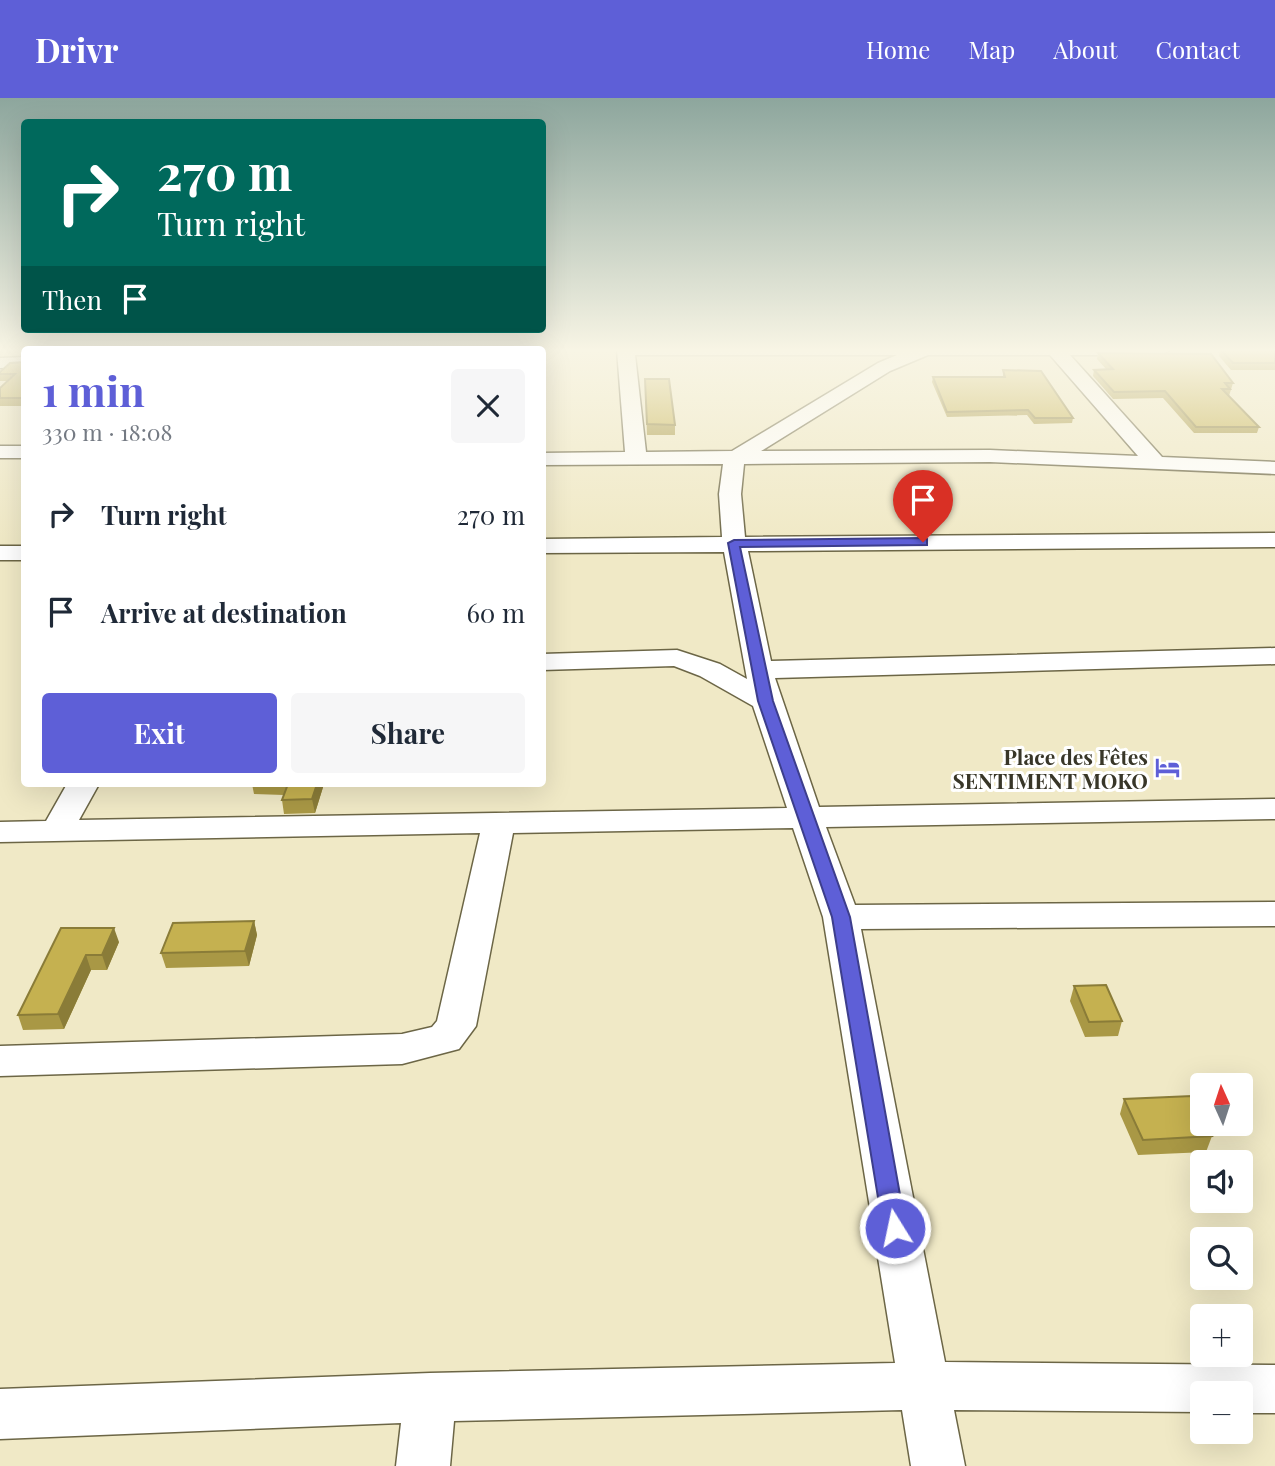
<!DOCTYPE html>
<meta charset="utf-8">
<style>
:root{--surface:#fff;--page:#f6f6f7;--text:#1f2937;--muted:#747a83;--accent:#5e5fd7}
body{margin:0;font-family:"Playfair Display",serif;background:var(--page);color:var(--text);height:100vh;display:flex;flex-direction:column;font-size:26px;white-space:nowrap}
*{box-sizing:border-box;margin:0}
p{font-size:23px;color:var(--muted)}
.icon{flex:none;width:38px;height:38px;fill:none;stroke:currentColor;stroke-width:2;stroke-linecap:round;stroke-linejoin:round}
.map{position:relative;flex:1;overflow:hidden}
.sheet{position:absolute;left:21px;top:248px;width:525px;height:441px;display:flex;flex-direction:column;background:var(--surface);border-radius:7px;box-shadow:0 7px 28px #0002}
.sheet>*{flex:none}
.top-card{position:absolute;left:21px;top:21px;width:525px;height:214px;border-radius:7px;box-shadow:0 7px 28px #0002;background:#00695c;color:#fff;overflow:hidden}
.needle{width:46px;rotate:357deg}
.buttons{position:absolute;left:1190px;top:975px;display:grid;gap:14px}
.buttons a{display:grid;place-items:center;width:63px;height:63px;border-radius:7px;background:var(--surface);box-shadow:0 7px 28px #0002;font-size:35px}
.pin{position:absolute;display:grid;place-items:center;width:60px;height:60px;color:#fff;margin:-72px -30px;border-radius:50% 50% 50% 0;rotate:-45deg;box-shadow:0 0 7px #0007}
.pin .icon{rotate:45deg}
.me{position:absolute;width:77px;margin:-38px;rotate:350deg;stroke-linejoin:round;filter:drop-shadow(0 0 5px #0008)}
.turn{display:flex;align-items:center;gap:24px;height:147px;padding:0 21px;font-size:32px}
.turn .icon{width:91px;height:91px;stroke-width:2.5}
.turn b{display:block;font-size:49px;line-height:60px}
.then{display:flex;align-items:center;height:66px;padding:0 21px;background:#0003;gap:14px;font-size:26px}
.round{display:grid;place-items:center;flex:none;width:74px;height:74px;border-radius:7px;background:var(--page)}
.headline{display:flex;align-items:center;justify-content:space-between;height:119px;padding:0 21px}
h1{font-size:42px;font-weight:700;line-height:52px;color:var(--accent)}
.primary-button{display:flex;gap:14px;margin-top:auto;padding:14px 21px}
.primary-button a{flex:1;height:80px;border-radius:7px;background:var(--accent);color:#fff;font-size:28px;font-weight:700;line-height:80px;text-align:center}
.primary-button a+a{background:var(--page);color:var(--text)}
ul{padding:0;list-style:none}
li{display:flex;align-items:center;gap:21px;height:98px;padding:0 21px}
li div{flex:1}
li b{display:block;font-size:26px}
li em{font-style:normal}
header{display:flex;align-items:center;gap:42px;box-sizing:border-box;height:98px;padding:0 35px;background:var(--accent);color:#fff}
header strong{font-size:33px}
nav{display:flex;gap:38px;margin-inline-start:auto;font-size:24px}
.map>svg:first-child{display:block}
</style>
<header>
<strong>Drivr</strong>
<nav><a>Home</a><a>Map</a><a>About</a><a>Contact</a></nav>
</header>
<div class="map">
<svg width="1275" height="1368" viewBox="0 0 1275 1368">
<rect width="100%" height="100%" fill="#f0e9c6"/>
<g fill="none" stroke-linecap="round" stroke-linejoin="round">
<defs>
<path id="minor" d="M617 252H1170L1161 257H1070L1162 359 1275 364V376L990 364 744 366 741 396 745 439 1275 435V449L748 453 771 563 1275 550V566L775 580 819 709 1275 701V721L826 729 855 807 1275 804V828L861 831 945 1264 1275 1267V1315H1241V1295H1202V1314L954 1312 965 1368H911L902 1312 454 1323 450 1368H396L401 1325 0 1341V1291L430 1275 895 1265 823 819 793 730 513 735 476 928 459 951 402 966 0 978V948L402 936 432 929 437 923 480 735 0 744V724L46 723 67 686H99L79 722 787 710 753 608 700 578 674 568 542 572V556L677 552 720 566 747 581 724 454 542 455V441L722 439 719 396 723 366 542 367V355L625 354ZM635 257H897L878 265 732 353 646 354ZM928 257H1050L1138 358 990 352 761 353 890 273Z
M24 259V269L0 270V260Z
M0 348H24V360H0Z
M0 448H24V462H0Z"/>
</defs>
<use href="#minor" stroke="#6c6646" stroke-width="3"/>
<use href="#minor" fill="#fff" fill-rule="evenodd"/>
</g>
<path fill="#a99845" d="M24 252H135H24V308H0V290L7 283H0V274L24 264Z
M1220 252H1275V272H1231L1219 258Z
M1098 255 1233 285 1229 298 1259 329 1257 335H1194L1163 300 1113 301 1093 278 1094 272 1106 271 1097 261Z
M1003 272 1073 320 1072 325 1034 326 1027 317 947 319 932 284 933 279H1003Z
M645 281 675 327V337H647Z
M252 686H324L315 715 284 716 282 702 284 697 254 696Z
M254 823 257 837 249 868 166 870 161 855Z
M61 830 119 844 107 872H91L64 931 23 932 18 917Z
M1074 888 1122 923 1118 938 1085 939 1070 903Z
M1124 1001 1212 1038 1206 1054 1138 1057 1120 1016Z"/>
<path fill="#8a7c38" d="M317 686H324L315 715 312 701Z
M254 823 257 837 249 868 245 853Z
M114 830 119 844 107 872 102 857Z
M86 857 91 872 64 931 58 916Z"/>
<path fill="#c5b150" stroke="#8a7c38" stroke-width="2" d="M24 252H102H24V300H0V290L15 276H0V274L10 265 24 264Z
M1221 252H1275V265H1233Z
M1098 255 1211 256 1233 285H1225L1230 291H1222L1259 329H1196L1165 293 1114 294 1094 272 1113 271Z
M1003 272 1041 273 1073 320H1035L1028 312 947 314 933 279H1005Z
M645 281H669L675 327 647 326Z
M288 686H317L312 701 282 702Z
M254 823 245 853 161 855 173 825Z
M61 830H114L102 857H86L58 916 18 917Z
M1106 887 1122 923 1089 924 1074 888Z
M1192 998 1202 1019V1026H1205L1212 1038 1143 1042 1124 1001Z"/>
<linearGradient id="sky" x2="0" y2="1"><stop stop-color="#8da69d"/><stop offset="0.57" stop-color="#f8f5e5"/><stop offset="1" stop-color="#f8f5e5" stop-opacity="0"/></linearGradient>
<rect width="1275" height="443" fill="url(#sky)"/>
<path fill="#5e5fd7" stroke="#3d3e8c" stroke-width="2" d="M923 440 927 441V447L740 449 773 603 850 819 906 1130 903 1137 895 1140 887 1137 883 1130 832 819 758 603 728 445 734 442Z"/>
<defs>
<symbol id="hotel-bare" viewBox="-9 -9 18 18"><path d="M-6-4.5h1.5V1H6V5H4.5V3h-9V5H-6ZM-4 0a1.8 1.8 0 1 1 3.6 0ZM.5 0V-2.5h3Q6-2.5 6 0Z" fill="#5e5fd7" stroke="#fff" stroke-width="2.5" paint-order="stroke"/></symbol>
</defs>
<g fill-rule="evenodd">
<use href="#hotel-bare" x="1150" y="652" width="35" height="35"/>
</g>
<g text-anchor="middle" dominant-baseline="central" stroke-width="6" stroke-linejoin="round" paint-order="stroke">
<g font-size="21" font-weight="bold" fill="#383628" stroke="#fff" text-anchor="end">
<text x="1148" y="658">Place des Fêtes<tspan x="1148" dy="24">SENTIMENT MOKO</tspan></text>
</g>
</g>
</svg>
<div class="buttons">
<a><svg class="needle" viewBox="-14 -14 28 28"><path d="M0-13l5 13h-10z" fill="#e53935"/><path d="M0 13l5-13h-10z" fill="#747a83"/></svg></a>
<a><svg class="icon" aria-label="sound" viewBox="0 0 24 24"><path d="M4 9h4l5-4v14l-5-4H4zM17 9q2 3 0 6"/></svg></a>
<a><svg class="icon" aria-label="search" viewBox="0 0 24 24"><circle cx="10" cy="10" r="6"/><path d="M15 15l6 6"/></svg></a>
<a>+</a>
<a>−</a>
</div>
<div class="pin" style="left:923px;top:444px;background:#d93025"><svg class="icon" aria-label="arrive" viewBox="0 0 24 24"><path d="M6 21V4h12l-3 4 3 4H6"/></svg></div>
<svg class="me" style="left:895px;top:1130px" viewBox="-20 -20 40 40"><circle r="17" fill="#5e5fd7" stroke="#fff" stroke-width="3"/><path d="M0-11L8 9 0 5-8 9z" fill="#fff"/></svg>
<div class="top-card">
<div class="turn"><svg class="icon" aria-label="right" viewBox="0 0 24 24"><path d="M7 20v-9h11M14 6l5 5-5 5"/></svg><div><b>270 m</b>Turn right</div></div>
<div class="then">Then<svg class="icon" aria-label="arrive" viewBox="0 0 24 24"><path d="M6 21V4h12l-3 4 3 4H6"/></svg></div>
</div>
<section class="sheet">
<div class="headline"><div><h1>1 min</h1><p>330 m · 18:08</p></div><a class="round"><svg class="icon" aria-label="close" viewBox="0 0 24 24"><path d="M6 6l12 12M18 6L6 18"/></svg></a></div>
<ul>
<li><svg class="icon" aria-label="right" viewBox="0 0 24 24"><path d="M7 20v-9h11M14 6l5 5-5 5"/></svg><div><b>Turn right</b></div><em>270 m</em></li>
<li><svg class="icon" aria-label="arrive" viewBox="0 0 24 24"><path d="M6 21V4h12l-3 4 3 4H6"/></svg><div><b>Arrive at destination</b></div><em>60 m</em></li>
</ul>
<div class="primary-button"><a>Exit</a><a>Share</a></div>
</section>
</div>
